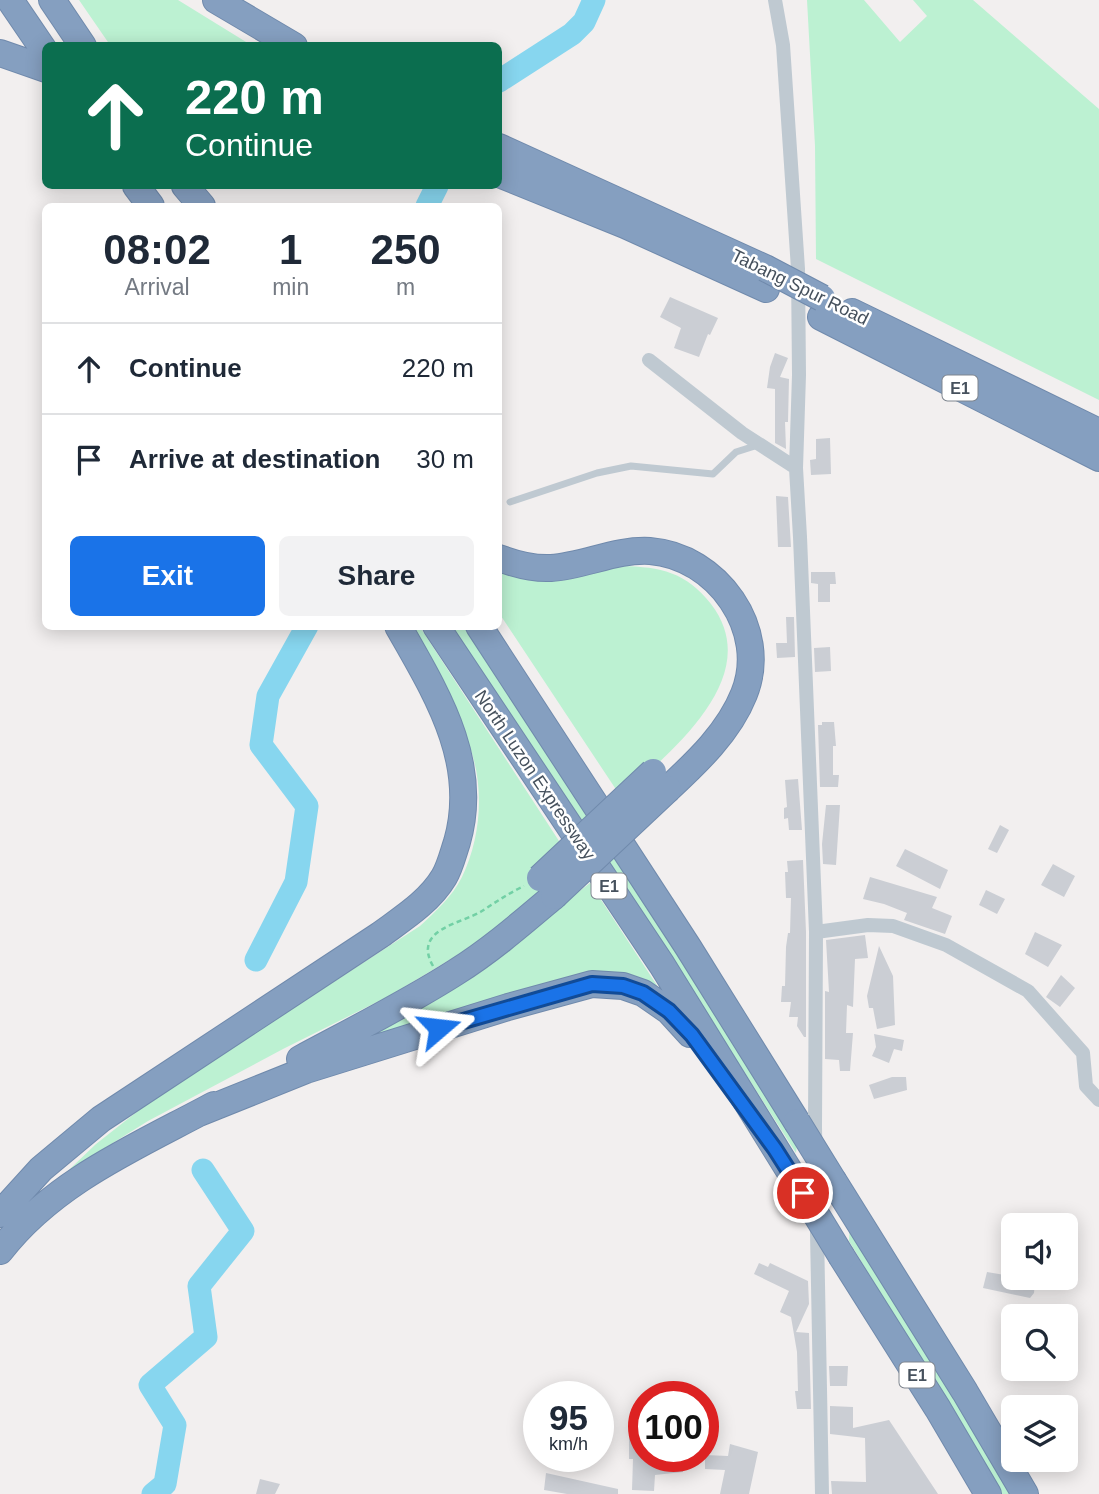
<!DOCTYPE html>
<style>
:root{--surface:#fff;--page:#f2f2f3;--text:#1f2937;--muted:#747a83;--line:#e0e1e3;--accent:#1a73e8}
body{margin:0;font-family:Arial,sans-serif;background:var(--page);color:var(--text);height:100vh;display:flex;flex-direction:column;font-size:26px;white-space:nowrap}
*{box-sizing:border-box;margin:0}
p{font-size:23px;color:var(--muted)}
.icon{flex:none;width:38px;height:38px;fill:none;stroke:currentColor;stroke-width:2;stroke-linecap:round;stroke-linejoin:round}
.map{position:relative;flex:1;overflow:hidden}
.sheet{position:absolute;left:42px;top:203px;width:460px;height:427px;display:flex;flex-direction:column;background:var(--surface);border-radius:10px;box-shadow:0 4px 18px #0003}
.sheet>*{flex:none}
.guide{position:absolute;left:42px;top:42px;width:460px;height:147px;border-radius:10px;box-shadow:0 4px 18px #0003;background:#0b6e4f;color:#fff;overflow:hidden}
.tools{position:absolute;left:1001px;top:1213px;display:grid;gap:14px}
.tools a{display:grid;place-items:center;width:77px;height:77px;border-radius:10px;background:var(--surface);box-shadow:0 4px 18px #0003;font-size:35px}
.speed{position:absolute;left:523px;top:1381px;display:flex;gap:14px;font-size:35px;font-weight:700;text-align:center}
.speed>*{display:grid;place-content:center;width:91px;height:91px;border-radius:50%;background:var(--surface);box-shadow:0 4px 18px #0003;line-height:1}
.speed small{font-size:18px;font-weight:400}
.speed .limit{border:10px solid #d22;background:#fff;color:#111}
.pin{position:absolute;display:grid;place-items:center;width:60px;height:60px;color:#fff;margin:-30px;border:4px solid #fff;border-radius:50%;box-shadow:0 2px 7px #0007}
.me{position:absolute;width:77px;margin:-38px;rotate:73deg;stroke-linejoin:round;filter:drop-shadow(0 0 5px #0008)}
.turn{display:flex;align-items:center;gap:24px;height:147px;padding:0 28px;font-size:32px}
.turn .icon{width:91px;height:91px;stroke-width:2.5}
.turn b{display:block;font-size:49px;line-height:60px}
.eta{display:flex;justify-content:space-evenly;align-items:center;height:119px;text-align:center}
.eta b{font-size:42px;font-weight:700;line-height:49px}
.primary-button{display:flex;gap:14px;margin-top:auto;padding:14px 28px}
.primary-button a{flex:1;height:80px;border-radius:10px;background:var(--accent);color:#fff;font-size:28px;font-weight:700;line-height:80px;text-align:center}
.primary-button a+a{background:var(--page);color:var(--text)}
ul{padding:0;list-style:none}
li{display:flex;align-items:center;gap:21px;height:91px;padding:0 28px;border-top:2px solid var(--line)}
li div{flex:1}
li b{display:block;font-size:26px}
li em{font-style:normal}
.map>svg:first-child{display:block}
</style>
<div class="map">
<svg width="1099" height="1494" viewBox="0 0 1099 1494">
<rect width="100%" height="100%" fill="#f2efef"/>
<path fill="#bcf1d2" d="M79 0H178L251 45H110Z
M807 0H864L900 42 927 16 913 0H973L1099 109V400L816 259 815 146Z
M622 566C661 567 686 572 711 604 767 677 669 753 621 797L499 613V568Z
M404 627H420L572 861 509 921 456 956 389 996 283 1049 148 1121 100 1151 50 1188 96 1144 157 1096 420 926C435 912 452 897 462 877 481 838 485 786 469 745 452 704 426 665 404 627Z
M452 627H466L798 1135 796 1153 629 891Z
M590 883 658 987 655 990 644 984 340 1048 546 917Z
M850 1220 1014 1494H1002L849 1241Z"/>
<g fill="none" stroke-linecap="round" stroke-linejoin="round">
<path stroke="#87d6ef" stroke-width="23" d="M499 81 572 34 584 22 594 0
M427 206 437 186
M256 960 296 882 307 806 261 745 268 696 307 626
M153 1494 165 1484 175 1425 150 1385 206 1337 199 1286 243 1231 203 1170"/>
</g>
<path fill="#cbced4" d="M670 297 718 318 710 335 708 334 699 357 674 348 681 328 660 317Z
M775 353 788 358 780 377 789 379 788 422H785L786 449 775 443V389L767 388 770 367Z
M830 438 831 474 811 475 810 460 816 459V439Z
M776 496 788 497 791 547H778Z
M811 572H835L836 584H830V602H818V584L811 583Z
M786 617H794L795 657 777 658 776 643H787Z
M830 647 831 671 815 672 814 648Z
M822 722H834L836 746H833V775H839L838 787H820L818 725H822Z
M798 779 802 830H789L788 818 784 819V808L787 807 785 780Z
M826 805H840L836 865 823 864 822 844Z
M1000 825 1009 830 997 853 988 849Z
M905 849 948 870 940 889 896 866Z
M803 860 806 932V1037H804L797 1026 798 1017H789L791 1002H781L782 986H785L786 947 788 933H790L791 898H786L785 872H788L787 861Z
M1053 864 1075 876 1064 897 1041 885Z
M870 877 937 897 932 908 952 916 945 934 904 920 907 913 884 904 863 899Z
M986 890 1005 899 997 914 979 905Z
M1035 932 1062 945 1048 967 1025 954Z
M865 935 868 958 855 959 853 1007 847 1005 846 1033H853L850 1071H840L839 1060 825 1059V991L829 992 826 940Z
M879 946 893 976 895 1025 877 1029 873 1008H869L867 996Z
M1061 975 1075 988 1060 1007 1046 997Z
M874 1034 904 1040 902 1051 894 1049 889 1063 872 1056 876 1047Z
M892 1077H906L907 1090 874 1099 869 1085Z
M759 1263 768 1267 770 1263 808 1281 809 1304 796 1332 809 1333 811 1409H797L795 1391H798L797 1352 791 1317 780 1312 789 1291 754 1274Z
M987 1272 1035 1280 1034 1293 1030 1298 983 1288Z
M829 1366H848L847 1386H830Z
M830 1406 853 1407V1428L889 1420 938 1494H832L831 1481 866 1482 865 1438 830 1434Z
M629 1427H644V1456H681L683 1472 655 1475 654 1491 632 1490 633 1459H629Z
M730 1444 758 1452 749 1494H720L725 1470 705 1469V1455L728 1456Z
M546 1473 618 1489V1494H567L544 1490Z
M260 1479 280 1484 275 1494H256Z"/>
<g fill="none" stroke-linecap="round" stroke-linejoin="round">
<defs>
<path id="highway" d="M10 0 46 53
M52 0 83 46
M216 0 294 46
M0 53 46 69
M499 147 765 268
M499 174 625 225 766 289
M136 186 151 206
M185 186 202 206
M852 312 1099 432
M821 317 1099 458
M499 558C515 564 533 569 551 568 584 566 616 549 650 551 717 556 770 630 744 694 729 732 697 762 668 789
M436 626 662 965 803 1193
M479 626 688 947 797 1122
M300 1059C352 1031 406 1004 456 972 491 950 522 923 554 896
M199 1113 306 1070 508 1007 592 984 623 986 643 993 669 1011 690 1034
M834 1182 965 1392 1025 1494
M0 1214 41 1169 101 1119 380 935C403 918 429 902 444 877 450 867 453 854 457 842 480 762 436 693 398 626
M0 1251C54 1181 138 1146 214 1105
M842 1257 938 1409 988 1494"/>
</defs>
<use href="#highway" stroke="#708aac" stroke-width="28"/>
<path stroke="#72d0a5" stroke-width="2.5" stroke-dasharray="5 3.5" stroke-linecap="butt" d="M433 966C412 929 461 924 482 911 496 902 509 893 524 886"/>
<path stroke="#bfc9d1" stroke-width="7" d="M510 502 597 473 631 466 713 474 736 452 758 445"/>
<path stroke="#bfc9d1" stroke-width="14" d="M775 0 783 45 798 269 799 375 796 468 800 537 816 932 815 1127 822 1494
M649 360 742 433 796 468
M816 932 868 925 893 926 946 945 1028 991 1083 1053 1086 1086 1099 1100"/>
<use href="#highway" stroke="#859fc0" stroke-width="26"/>
<defs>
<path id="highway-bridge" d="M765 268 822 298
M540 878 653 772
M554 896 668 789
M797 1122 834 1182
M803 1193 842 1257"/>
</defs>
<use href="#highway-bridge" stroke="#708aac" stroke-width="28" stroke-linecap="butt"/>
<use href="#highway-bridge" stroke="#859fc0" stroke-width="26"/>
</g>
<g fill="none" stroke-linecap="round" stroke-linejoin="round">
<defs>
<path id="route" d="M439 1028 592 984 623 986 643 993 669 1011 692 1035 775 1149 803 1193"/>
</defs>
<use href="#route" stroke="#114b97" stroke-width="18"/>
<use href="#route" stroke="#1a73e8" stroke-width="12"/>
</g>
<g text-anchor="middle" dominant-baseline="central" stroke-width="5" stroke-linejoin="round" paint-order="stroke">
<g fill="#fff" stroke="#7e858e" stroke-width="2">
<rect x="942.5" y="375.5" width="35" height="25" rx="5"/>
<rect x="591.5" y="873.5" width="35" height="25" rx="5"/>
<rect x="899.5" y="1362.5" width="35" height="25" rx="5"/>
</g>
<g font-size="16" font-weight="bold" fill="#46515d">
<text x="960" y="388">E1</text>
<text x="609" y="886">E1</text>
<text x="917" y="1375">E1</text>
</g>
<g font-size="18" fill="#46515d" stroke="#fff">
<text transform="translate(800 287) rotate(26)">Tabang Spur Road</text>
<text transform="translate(535 775) rotate(56)">North Luzon Expressway</text>
</g>
</g>
</svg>
<div class="tools">
<a><svg class="icon" aria-label="sound" viewBox="0 0 24 24"><path d="M4 9h4l5-4v14l-5-4H4zM17 9q2 3 0 6"/></svg></a>
<a><svg class="icon" aria-label="search" viewBox="0 0 24 24"><circle cx="10" cy="10" r="6"/><path d="M15 15l6 6"/></svg></a>
<a><svg class="icon" aria-label="layers" viewBox="0 0 24 24"><path d="M12 4l9 5-9 5-9-5zM3 14l9 5 9-5"/></svg></a>
</div>
<div class="speed"><div>95<small>km/h</small></div><div class="limit">100</div></div>
<div class="pin" style="left:803px;top:1193px;background:#d93025"><svg class="icon" aria-label="arrive" viewBox="0 0 24 24"><path d="M6 21V4h12l-3 4 3 4H6"/></svg></div>
<svg class="me" style="left:439px;top:1028px" viewBox="-20 -20 40 40"><path d="M0-17L14 15 0 8-14 15z" fill="#1a73e8" stroke="#fff" stroke-width="4"/></svg>
<div class="guide">
<div class="turn"><svg class="icon" aria-label="ahead" viewBox="0 0 24 24"><path d="M12 20V5M6 11l6-6 6 6"/></svg><div><b>220 m</b>Continue</div></div>
</div>
<section class="sheet">
<div class="eta">
<div><b>08:02</b><p>Arrival</p></div>
<div><b>1</b><p>min</p></div>
<div><b>250</b><p>m</p></div>
</div>
<ul>
<li><svg class="icon" aria-label="ahead" viewBox="0 0 24 24"><path d="M12 20V5M6 11l6-6 6 6"/></svg><div><b>Continue</b></div><em>220 m</em></li>
<li><svg class="icon" aria-label="arrive" viewBox="0 0 24 24"><path d="M6 21V4h12l-3 4 3 4H6"/></svg><div><b>Arrive at destination</b></div><em>30 m</em></li>
</ul>
<div class="primary-button"><a>Exit</a><a>Share</a></div>
</section>
</div>
